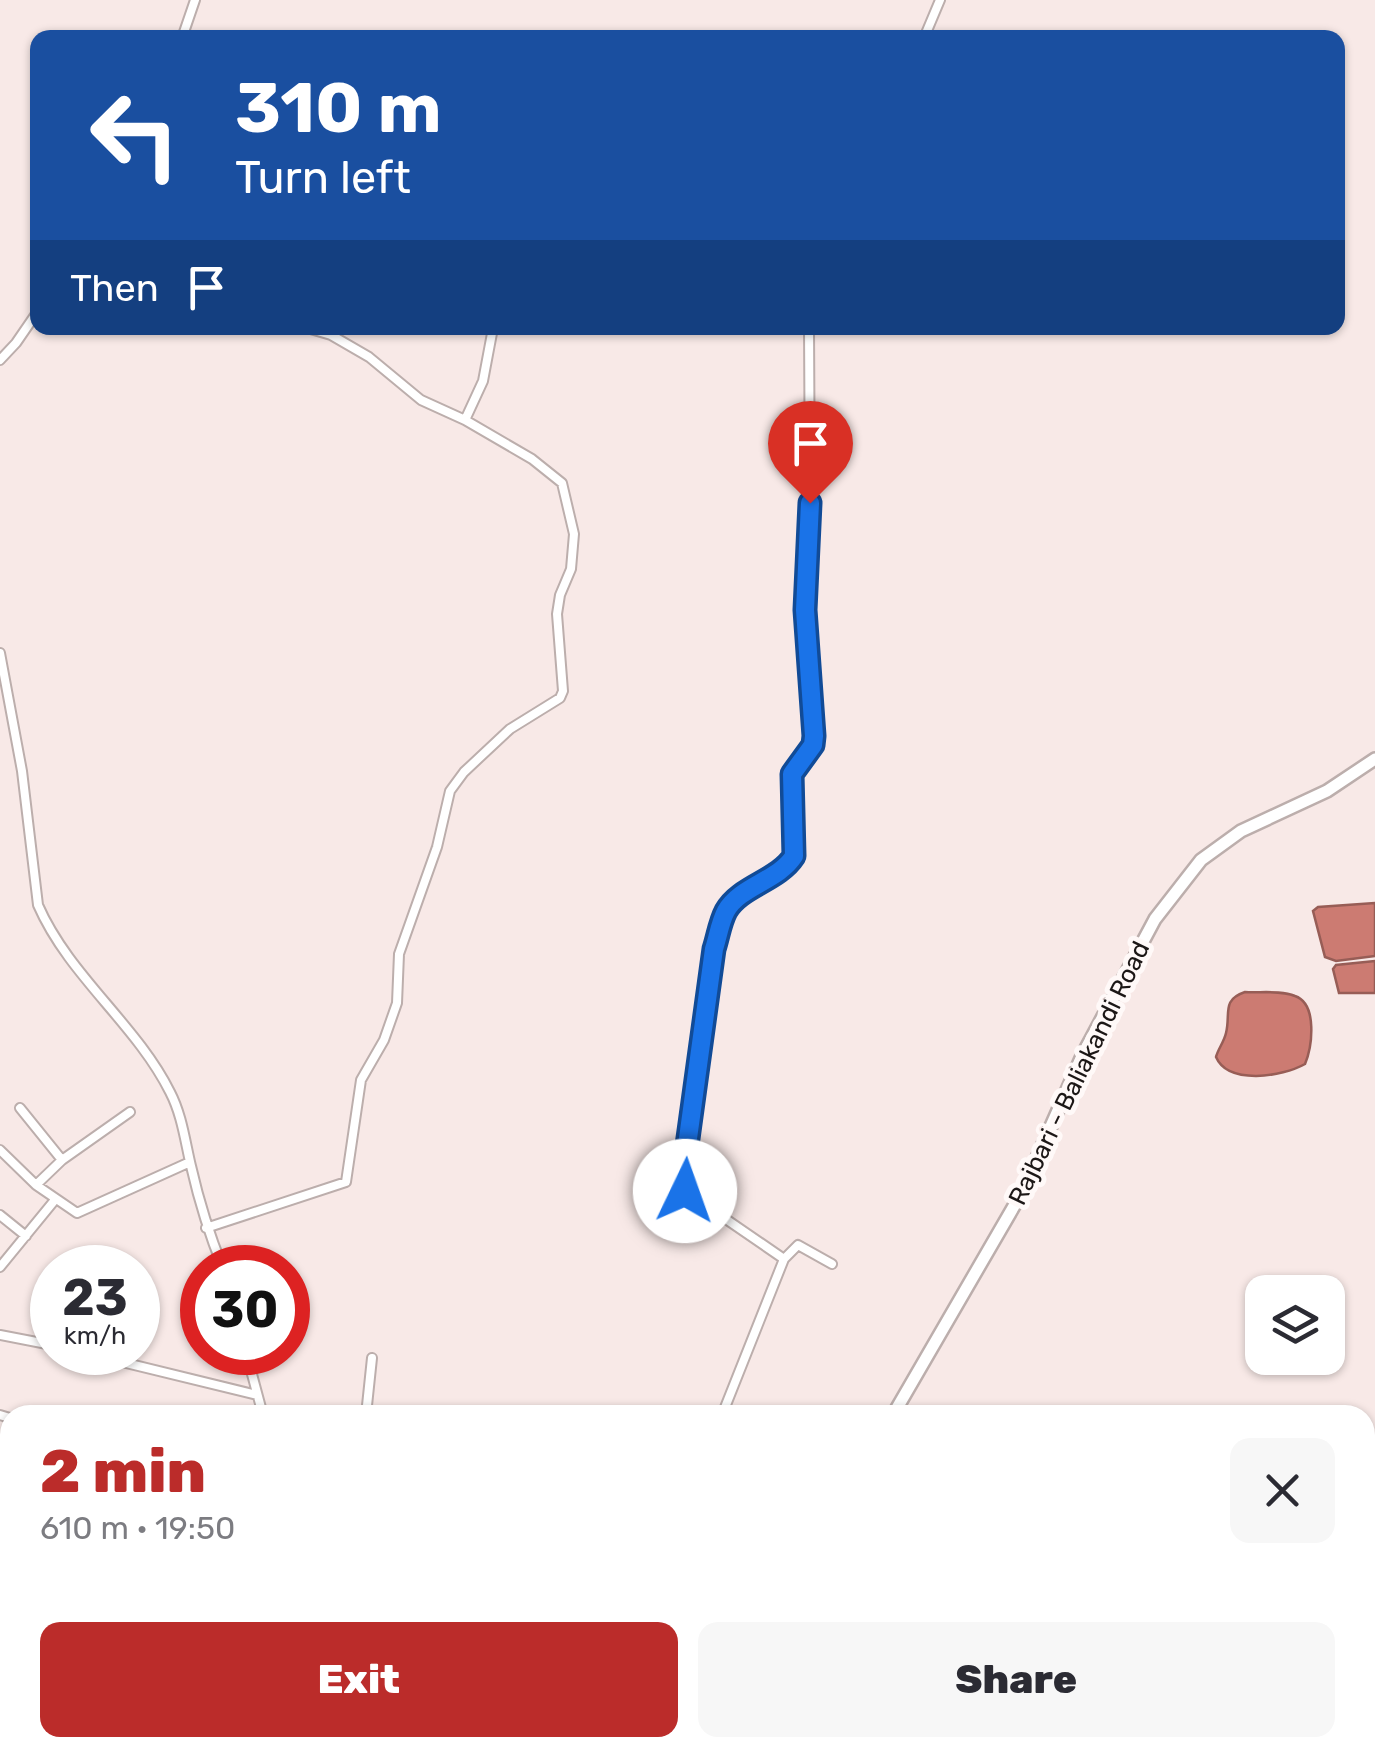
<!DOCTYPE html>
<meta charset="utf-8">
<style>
:root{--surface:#fff;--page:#f7f7f7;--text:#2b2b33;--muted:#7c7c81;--accent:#bb2c2a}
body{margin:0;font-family:Rubik,sans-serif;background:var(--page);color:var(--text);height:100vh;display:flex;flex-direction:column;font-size:38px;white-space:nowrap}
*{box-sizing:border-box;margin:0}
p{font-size:32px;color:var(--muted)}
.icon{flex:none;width:55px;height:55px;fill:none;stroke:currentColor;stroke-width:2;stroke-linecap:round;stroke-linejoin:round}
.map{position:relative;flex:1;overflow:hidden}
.side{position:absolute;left:0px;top:1405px;width:1375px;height:352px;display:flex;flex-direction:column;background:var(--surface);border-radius:30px 30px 0 0;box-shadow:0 2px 8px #0004}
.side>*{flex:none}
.top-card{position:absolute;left:30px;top:30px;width:1315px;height:305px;border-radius:20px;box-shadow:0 2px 8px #0004;background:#1a4fa0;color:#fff;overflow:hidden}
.controls{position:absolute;left:1245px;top:1275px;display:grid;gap:20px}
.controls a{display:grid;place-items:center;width:100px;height:100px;border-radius:20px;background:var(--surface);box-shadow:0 2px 8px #0004;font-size:50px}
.speed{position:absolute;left:30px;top:1245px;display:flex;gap:20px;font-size:50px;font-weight:700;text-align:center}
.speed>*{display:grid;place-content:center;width:130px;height:130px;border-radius:50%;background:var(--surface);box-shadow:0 2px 8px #0004;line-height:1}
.speed small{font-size:25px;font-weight:400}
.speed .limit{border:15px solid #d22;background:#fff;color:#111}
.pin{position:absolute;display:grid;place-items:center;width:85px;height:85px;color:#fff;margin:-102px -42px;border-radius:50% 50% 50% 0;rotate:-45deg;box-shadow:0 0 10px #0007}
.pin .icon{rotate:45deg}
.me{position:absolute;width:110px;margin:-55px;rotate:3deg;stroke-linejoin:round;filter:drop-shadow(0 0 8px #0008)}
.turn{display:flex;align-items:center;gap:35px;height:210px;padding:0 40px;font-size:45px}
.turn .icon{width:130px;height:130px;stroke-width:2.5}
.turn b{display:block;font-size:70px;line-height:85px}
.then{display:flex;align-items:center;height:95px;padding:0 40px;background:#0003;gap:20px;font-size:38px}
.round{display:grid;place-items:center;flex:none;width:105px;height:105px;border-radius:20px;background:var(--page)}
.overview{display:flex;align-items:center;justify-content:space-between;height:170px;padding:0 40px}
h1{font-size:60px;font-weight:800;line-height:75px;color:var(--accent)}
.action{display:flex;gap:20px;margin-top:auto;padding:20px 40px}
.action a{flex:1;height:115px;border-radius:20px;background:var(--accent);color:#fff;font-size:40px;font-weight:800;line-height:115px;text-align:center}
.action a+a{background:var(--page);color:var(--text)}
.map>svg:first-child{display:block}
</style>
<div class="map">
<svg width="1375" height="1757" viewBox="0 0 1375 1757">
<rect width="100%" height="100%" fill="#f8e9e7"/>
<path fill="#cc7b72" stroke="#975d56" stroke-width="2.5" d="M1375 903V956L1336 961 1325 957 1313 911 1318 907Z
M1375 961V993H1339L1333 969 1336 965Z
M1245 992C1260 993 1281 990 1295 996 1318 1004 1312 1047 1305 1064 1282 1077 1228 1085 1216 1057 1218 1049 1224 1042 1226 1033 1231 1014 1221 1000 1245 992Z"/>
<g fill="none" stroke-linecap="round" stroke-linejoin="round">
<defs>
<path id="minor" d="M182 38 195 0
M924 38 940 0
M307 328 331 335 369 357 421 400 465 420
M0 360 16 343 38 311
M0 653 22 771 38 905C69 976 136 1024 170 1092 182 1115 185 1141 191 1166 199 1201 209 1234 223 1268
M20 1108 62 1160
M0 1150 36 1185 77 1213 190 1162
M36 1185 62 1160 130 1112
M0 1215 26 1236
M206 1228 346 1182 361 1080 384 1040 397 1003 399 954 437 847 450 791 464 772 510 729 560 698 563 691 557 614 560 595 571 569 574 534 562 483 532 459 465 420 483 381 493 328
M784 1259 798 1245 832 1264
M0 1267 54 1201
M0 1335 52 1345
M81 1352 257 1395
M246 1352 263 1415
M0 1415 10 1418
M366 1415 372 1358
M722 1415 784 1259 685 1191 682 1182 715 949C718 937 720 922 726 911 740 886 778 881 794 857L792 774 813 745 814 736 805 609 810 503 809 328
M0 1672 10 1673
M527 1748 564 1757
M117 1757 119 1748
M193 1757 195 1748
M606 1757 608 1748
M1078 1757 1080 1748"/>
<path id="secondary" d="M893 1415 1021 1194 1083 1054 1155 919 1201 860 1241 831 1327 791 1375 759
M767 1757 771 1748"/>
</defs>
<use href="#minor" stroke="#bcaeac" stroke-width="12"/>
<use href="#secondary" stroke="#bcaeac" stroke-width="16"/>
<use href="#minor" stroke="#fff" stroke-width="8"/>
<use href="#secondary" stroke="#fff" stroke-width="11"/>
</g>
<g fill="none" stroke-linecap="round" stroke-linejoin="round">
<defs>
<path id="route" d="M685 1191 682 1182 714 949C718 937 720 922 726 911 740 886 778 881 794 856L792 774 813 745 814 736 805 610 810 503"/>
</defs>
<use href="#route" stroke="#114b97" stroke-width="25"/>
<use href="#route" stroke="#1a73e8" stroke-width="18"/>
</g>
<g text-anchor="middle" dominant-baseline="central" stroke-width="10" stroke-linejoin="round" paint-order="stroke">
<g font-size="25" fill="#1c1716" stroke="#fff9f8">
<text transform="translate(1079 1073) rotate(-64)">Rajbari - Baliakandi Road</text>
</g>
</g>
</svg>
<div class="controls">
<a><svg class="icon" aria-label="layers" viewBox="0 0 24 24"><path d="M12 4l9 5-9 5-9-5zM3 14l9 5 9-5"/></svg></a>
</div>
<div class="speed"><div>23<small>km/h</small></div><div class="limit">30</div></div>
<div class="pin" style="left:810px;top:503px;background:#d93025"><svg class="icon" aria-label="arrive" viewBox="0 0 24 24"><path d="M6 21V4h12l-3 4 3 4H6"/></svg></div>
<svg class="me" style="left:685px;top:1191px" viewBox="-20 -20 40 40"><circle r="19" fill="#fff"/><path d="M0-13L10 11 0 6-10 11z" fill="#1a73e8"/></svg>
<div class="top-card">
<div class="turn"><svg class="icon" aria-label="left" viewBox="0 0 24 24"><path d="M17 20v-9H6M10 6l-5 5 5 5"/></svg><div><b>310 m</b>Turn left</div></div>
<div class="then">Then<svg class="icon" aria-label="arrive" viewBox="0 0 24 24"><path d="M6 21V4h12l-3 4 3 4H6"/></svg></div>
</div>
<section class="side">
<div class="overview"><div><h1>2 min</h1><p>610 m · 19:50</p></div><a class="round"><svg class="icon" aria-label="close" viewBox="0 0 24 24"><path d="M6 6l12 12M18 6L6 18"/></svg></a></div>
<div class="action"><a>Exit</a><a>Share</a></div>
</section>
</div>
